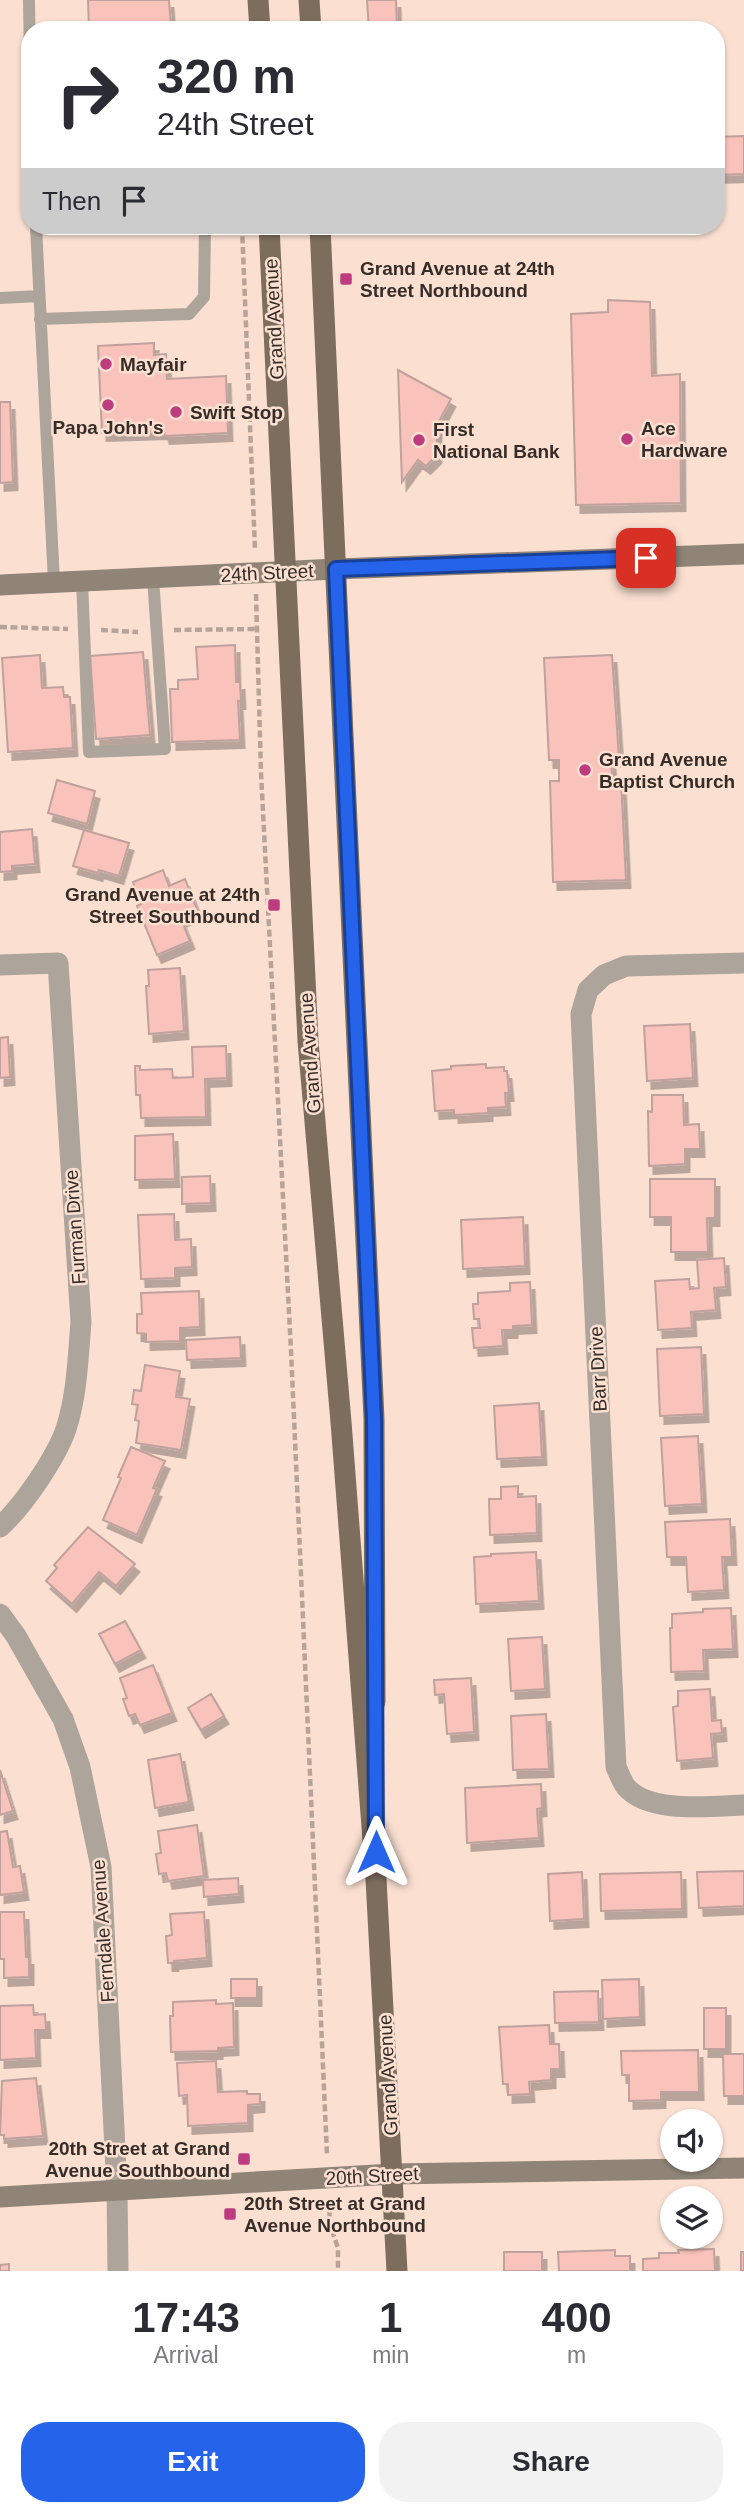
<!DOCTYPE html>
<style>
:root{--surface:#fff;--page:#f2f2f3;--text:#2b2b33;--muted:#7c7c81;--accent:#2563eb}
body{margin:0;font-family:Arial,sans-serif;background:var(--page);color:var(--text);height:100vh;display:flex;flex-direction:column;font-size:26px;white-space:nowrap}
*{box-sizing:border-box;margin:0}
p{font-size:23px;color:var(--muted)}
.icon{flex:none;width:38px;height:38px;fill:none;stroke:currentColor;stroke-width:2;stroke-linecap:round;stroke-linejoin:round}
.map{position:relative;height:2271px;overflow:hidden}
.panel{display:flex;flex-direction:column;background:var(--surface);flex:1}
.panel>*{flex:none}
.banner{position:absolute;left:21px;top:21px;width:704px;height:214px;border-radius:28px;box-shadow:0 2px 5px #0004;background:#fff;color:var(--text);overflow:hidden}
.buttons{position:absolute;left:660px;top:2109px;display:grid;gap:14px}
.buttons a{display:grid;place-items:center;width:63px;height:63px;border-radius:50%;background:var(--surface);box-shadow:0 2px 5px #0004;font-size:35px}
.pin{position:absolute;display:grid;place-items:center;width:60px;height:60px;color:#fff;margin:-30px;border-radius:14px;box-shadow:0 4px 10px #0006}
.me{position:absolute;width:77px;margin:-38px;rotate:0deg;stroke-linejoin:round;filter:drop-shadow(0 0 5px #0008)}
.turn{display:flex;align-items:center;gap:24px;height:147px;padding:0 21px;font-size:32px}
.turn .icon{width:91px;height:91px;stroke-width:2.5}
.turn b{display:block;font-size:49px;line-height:60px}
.then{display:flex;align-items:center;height:66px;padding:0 21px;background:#0003;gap:14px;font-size:26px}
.eta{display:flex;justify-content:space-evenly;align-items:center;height:119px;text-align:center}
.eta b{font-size:42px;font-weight:600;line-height:49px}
.action{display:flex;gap:14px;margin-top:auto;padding:14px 21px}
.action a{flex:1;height:80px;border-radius:28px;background:var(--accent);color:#fff;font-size:28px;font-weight:600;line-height:80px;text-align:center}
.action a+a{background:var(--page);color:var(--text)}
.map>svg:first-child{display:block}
</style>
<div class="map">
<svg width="744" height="2271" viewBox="0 0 744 2271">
<defs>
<filter id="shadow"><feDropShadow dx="4.5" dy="8" stdDeviation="0" flood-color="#0004"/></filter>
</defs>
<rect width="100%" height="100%" fill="#fbe0d2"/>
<path fill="#f9c2ba" stroke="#bfa19d" stroke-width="2" filter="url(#shadow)" d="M88 0H169L171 27 89 30Z
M367 0H396L397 30H369Z
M571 22V30H501L500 25Z
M744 136V174L716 175V137Z
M608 300 650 302 652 376 680 374 681 503 576 505 571 314 608 312Z
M154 343V355L166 354 167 379 226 376 228 433 165 436 164 431 102 433 98 346Z
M398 370 451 399 437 425V455L426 466 418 460 402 482Z
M0 402H10L13 482 0 483Z
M235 645 236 682H240L241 701H238L240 740 172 742 170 689H178V680L198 679 196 647Z
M143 652 150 735 96 739 90 656Z
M40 655 42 688 63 687 64 697H70L73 748 8 752 2 658Z
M612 655 619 758 611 759 612 779H621L626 880 553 882 550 781H559V760H549L544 658Z
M57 780 95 791 87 824 48 813Z
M32 829 35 864 12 866V871L0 872V832Z
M84 830 129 843 119 876 99 870 98 873 73 866Z
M163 870 169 886 185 879 198 912 181 919 190 941 157 955 137 906 141 904 133 882Z
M180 968 184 1031 149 1034 146 986H149L148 970Z
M690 1024 693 1078 647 1081 644 1026Z
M8 1037 10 1077 0 1078V1038Z
M226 1046 227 1078 205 1079 206 1117 141 1118 140 1095H136L135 1066H140V1070L172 1069 173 1078 193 1077 192 1047Z
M486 1064V1068L504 1067V1071H507L509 1093H505L506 1107 488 1108V1113L454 1115V1110L435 1111 432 1071 451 1069V1066Z
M652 1095H683L684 1125 699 1124 700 1149H685V1164L649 1166 648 1111 652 1112Z
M173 1134 175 1179 135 1180V1136Z
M210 1176 211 1203 182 1204V1177Z
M650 1179H715V1218H707L708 1252H671V1217H650Z
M174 1214 175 1240 191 1239 192 1267 175 1268V1278L141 1279 138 1215Z
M523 1217 525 1266 463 1269 461 1220Z
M724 1258 726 1287 714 1288 716 1310 691 1312 692 1328 658 1330 655 1281 689 1279 690 1289 699 1288 697 1260Z
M530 1282 532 1325 513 1326V1330H502L503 1346 474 1348 472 1328H480L479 1319H474L473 1304H478V1293L510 1291V1283Z
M199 1291 200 1327 180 1328V1341L146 1342V1334L137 1333V1314H142L141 1293Z
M240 1337 241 1358 187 1360 186 1340Z
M701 1347 704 1414 660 1416 657 1349Z
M145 1365 180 1371 176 1397 190 1399 181 1450 136 1443 139 1421 135 1420 138 1405 132 1404 134 1390 141 1391Z
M539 1403 542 1457 497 1459 494 1406Z
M698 1436 702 1504 665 1506 661 1438Z
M131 1447 165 1461 153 1488 157 1489 137 1535 103 1520 121 1478 118 1477Z
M518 1486V1497L536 1496 537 1533 490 1535 489 1499H501V1487Z
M730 1519 732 1557H722L724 1590 688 1592 686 1557H667L665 1522Z
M88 1527 135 1564 116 1586 99 1572 72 1604 46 1581 57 1568 54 1565Z
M536 1552 539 1601 476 1604 474 1557 491 1556V1554Z
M731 1608 733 1649 703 1650 704 1671 671 1672 670 1628H672V1614L703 1612V1609Z
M125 1621 141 1650 115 1664 99 1634Z
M542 1637 545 1689 511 1691 508 1639Z
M153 1665 172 1713 140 1725 135 1714 129 1716 123 1699 127 1698 120 1678Z
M471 1678 474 1732 447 1734 444 1694 435 1695 434 1680Z
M710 1689 712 1721 721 1720 722 1733 711 1734 713 1758 677 1761 673 1707 678 1706V1691Z
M211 1694 224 1716 201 1730 188 1708Z
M546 1714 549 1769 513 1770 511 1716Z
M180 1754 189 1802 155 1808 148 1760Z
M0 1770 13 1811 0 1815Z
M541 1784 542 1808 537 1809 539 1838 467 1843 465 1788Z
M197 1825 204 1876 168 1881 166 1873 159 1874 156 1854 161 1853 158 1831Z
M7 1831 13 1867 20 1866 24 1892 0 1895V1832Z
M744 1871V1906L699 1908 697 1872Z
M582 1872 584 1919 550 1921 548 1874Z
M681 1872 682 1909 601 1911 600 1874Z
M238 1878 239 1894 204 1897 203 1880Z
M0 1912H24L26 1957H29V1977L4 1978V1959H0Z
M204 1912 207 1958 174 1961V1963H168L166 1936 172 1935 170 1914Z
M231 1979H257V1998H231Z
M639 1979 640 2017 603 2019 602 1980Z
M598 1991 599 2022 555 2023 554 1992Z
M216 2000V2004L233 2003 234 2047 218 2048V2051L171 2052 170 2016H173V2002Z
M33 2005 34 2015 45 2014 46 2030H35L36 2058 0 2060V2006Z
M704 2008H726V2049H704Z
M549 2025 550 2044H559L560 2069H551V2080L529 2082 530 2094 508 2095V2084H503L499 2027Z
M698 2050 699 2092H661V2100L629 2101V2075H622L621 2051Z
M723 2054H744V2096H724Z
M216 2061 218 2092 247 2091V2094H260V2104L248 2105V2123L188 2126 187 2095 179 2096 177 2063Z
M36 2078 43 2136 4 2139V2135H0L2 2081Z
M714 2249 715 2271H643V2259L659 2258V2253H679L678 2250Z
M615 2250V2256H630V2271H559L558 2252Z
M504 2252H542V2271H504Z
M741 2252H744V2271H741Z
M9 2264V2271H0V2265Z"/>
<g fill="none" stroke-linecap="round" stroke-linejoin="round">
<path stroke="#b8a398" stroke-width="4.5" stroke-dasharray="7 3.5" stroke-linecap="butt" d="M242 226 255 550
M256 594 261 773 291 1351 327 2155
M0 627 68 629
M101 630 138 632
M174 630 258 629
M329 2199 330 2225 338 2248V2271"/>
<path stroke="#ada49b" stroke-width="12" d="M29 0 30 66
M36 226 54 582
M0 298 39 296
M40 319 189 314 204 297 205 226
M82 581 89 752 165 749 153 578"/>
<path stroke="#ada49b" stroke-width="21" d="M744 963 626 966 604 975 588 990 581 1014 616 1767C619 1773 622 1782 626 1787 649 1814 711 1806 744 1805
M0 965 58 963 81 1322C78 1358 77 1395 66 1429 56 1458 23 1506 0 1527
M0 1614 16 1636 63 1719 80 1767 101 1867 117 2190 118 2271"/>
<path stroke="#908477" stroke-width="21" d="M0 585 336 569 744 554
M0 2197 393 2174 744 2168"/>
<path stroke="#7c6d5d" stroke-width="21" d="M258 0 260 30
M309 0 311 30
M269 226 308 1041 341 1422 376 1879 397 2271
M320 226 374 1419 375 1702"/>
</g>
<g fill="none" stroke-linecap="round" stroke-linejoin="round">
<defs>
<path id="route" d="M376 1852 374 1419 336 569 646 558"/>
</defs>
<use href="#route" stroke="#184099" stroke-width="18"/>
<use href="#route" stroke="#2563eb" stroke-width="12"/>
</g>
<g fill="#bf3b7f" stroke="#fbe0d2" stroke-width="2.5">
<rect x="339" y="272" width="14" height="14" rx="3.5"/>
<circle cx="106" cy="364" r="7"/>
<circle cx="108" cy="405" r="7"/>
<circle cx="176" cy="412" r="7"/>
<circle cx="627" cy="439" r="7"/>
<circle cx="419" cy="440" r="7"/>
<circle cx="585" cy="770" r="7"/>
<rect x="267" y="898" width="14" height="14" rx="3.5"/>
<rect x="237" y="2152" width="14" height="14" rx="3.5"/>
<rect x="223" y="2207" width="14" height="14" rx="3.5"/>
</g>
<g text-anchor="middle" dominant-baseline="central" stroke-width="5" stroke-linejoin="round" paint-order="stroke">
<g font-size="19" font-weight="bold" fill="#372d28" stroke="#fbe0d2" text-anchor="start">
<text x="360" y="268">Grand Avenue at 24th<tspan x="360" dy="22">Street Northbound</tspan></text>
<text x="120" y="364">Mayfair</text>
<text x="190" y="412">Swift Stop</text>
<text x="108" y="427" text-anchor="middle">Papa John's</text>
<text x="641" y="428">Ace<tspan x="641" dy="22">Hardware</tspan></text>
<text x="433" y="429">First<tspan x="433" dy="22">National Bank</tspan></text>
<text x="599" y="759">Grand Avenue<tspan x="599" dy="22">Baptist Church</tspan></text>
<text x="260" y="894" text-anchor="end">Grand Avenue at 24th<tspan x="260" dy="22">Street Southbound</tspan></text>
<text x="230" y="2148" text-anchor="end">20th Street at Grand<tspan x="230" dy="22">Avenue Southbound</tspan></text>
<text x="244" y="2203">20th Street at Grand<tspan x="244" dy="22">Avenue Northbound</tspan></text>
</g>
<g font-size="19" fill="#372d28" stroke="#fbe0d2">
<text transform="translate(274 319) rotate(-93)">Grand Avenue</text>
<text transform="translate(267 573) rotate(-3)">24th Street</text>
<text transform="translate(310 1053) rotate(-94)">Grand Avenue</text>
<text transform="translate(75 1227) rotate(-94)">Furman Drive</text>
<text transform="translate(598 1369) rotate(-93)">Barr Drive</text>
<text transform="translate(103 1931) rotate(-94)">Ferndale Avenue</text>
<text transform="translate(388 2075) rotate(-93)">Grand Avenue</text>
<text transform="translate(372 2176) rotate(-3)">20th Street</text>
</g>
</g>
</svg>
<div class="buttons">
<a><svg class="icon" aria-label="sound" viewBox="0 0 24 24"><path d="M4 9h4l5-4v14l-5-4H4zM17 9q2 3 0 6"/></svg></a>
<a><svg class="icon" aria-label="layers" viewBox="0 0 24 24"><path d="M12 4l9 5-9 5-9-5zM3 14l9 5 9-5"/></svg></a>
</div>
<div class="pin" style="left:646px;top:558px;background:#d93025"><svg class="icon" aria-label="arrive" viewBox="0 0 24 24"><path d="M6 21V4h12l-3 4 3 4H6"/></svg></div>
<svg class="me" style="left:376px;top:1852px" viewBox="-20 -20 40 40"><path d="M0-17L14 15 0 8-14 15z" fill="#2563eb" stroke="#fff" stroke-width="4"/></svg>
<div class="banner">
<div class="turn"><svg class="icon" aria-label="right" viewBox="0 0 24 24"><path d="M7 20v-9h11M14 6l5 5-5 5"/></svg><div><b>320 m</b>24th Street</div></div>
<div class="then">Then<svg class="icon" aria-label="arrive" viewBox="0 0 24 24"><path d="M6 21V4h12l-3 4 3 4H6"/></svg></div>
</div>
</div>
<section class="panel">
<div class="eta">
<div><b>17:43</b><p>Arrival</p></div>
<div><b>1</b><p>min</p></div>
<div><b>400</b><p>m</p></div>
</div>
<div class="action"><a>Exit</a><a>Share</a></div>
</section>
